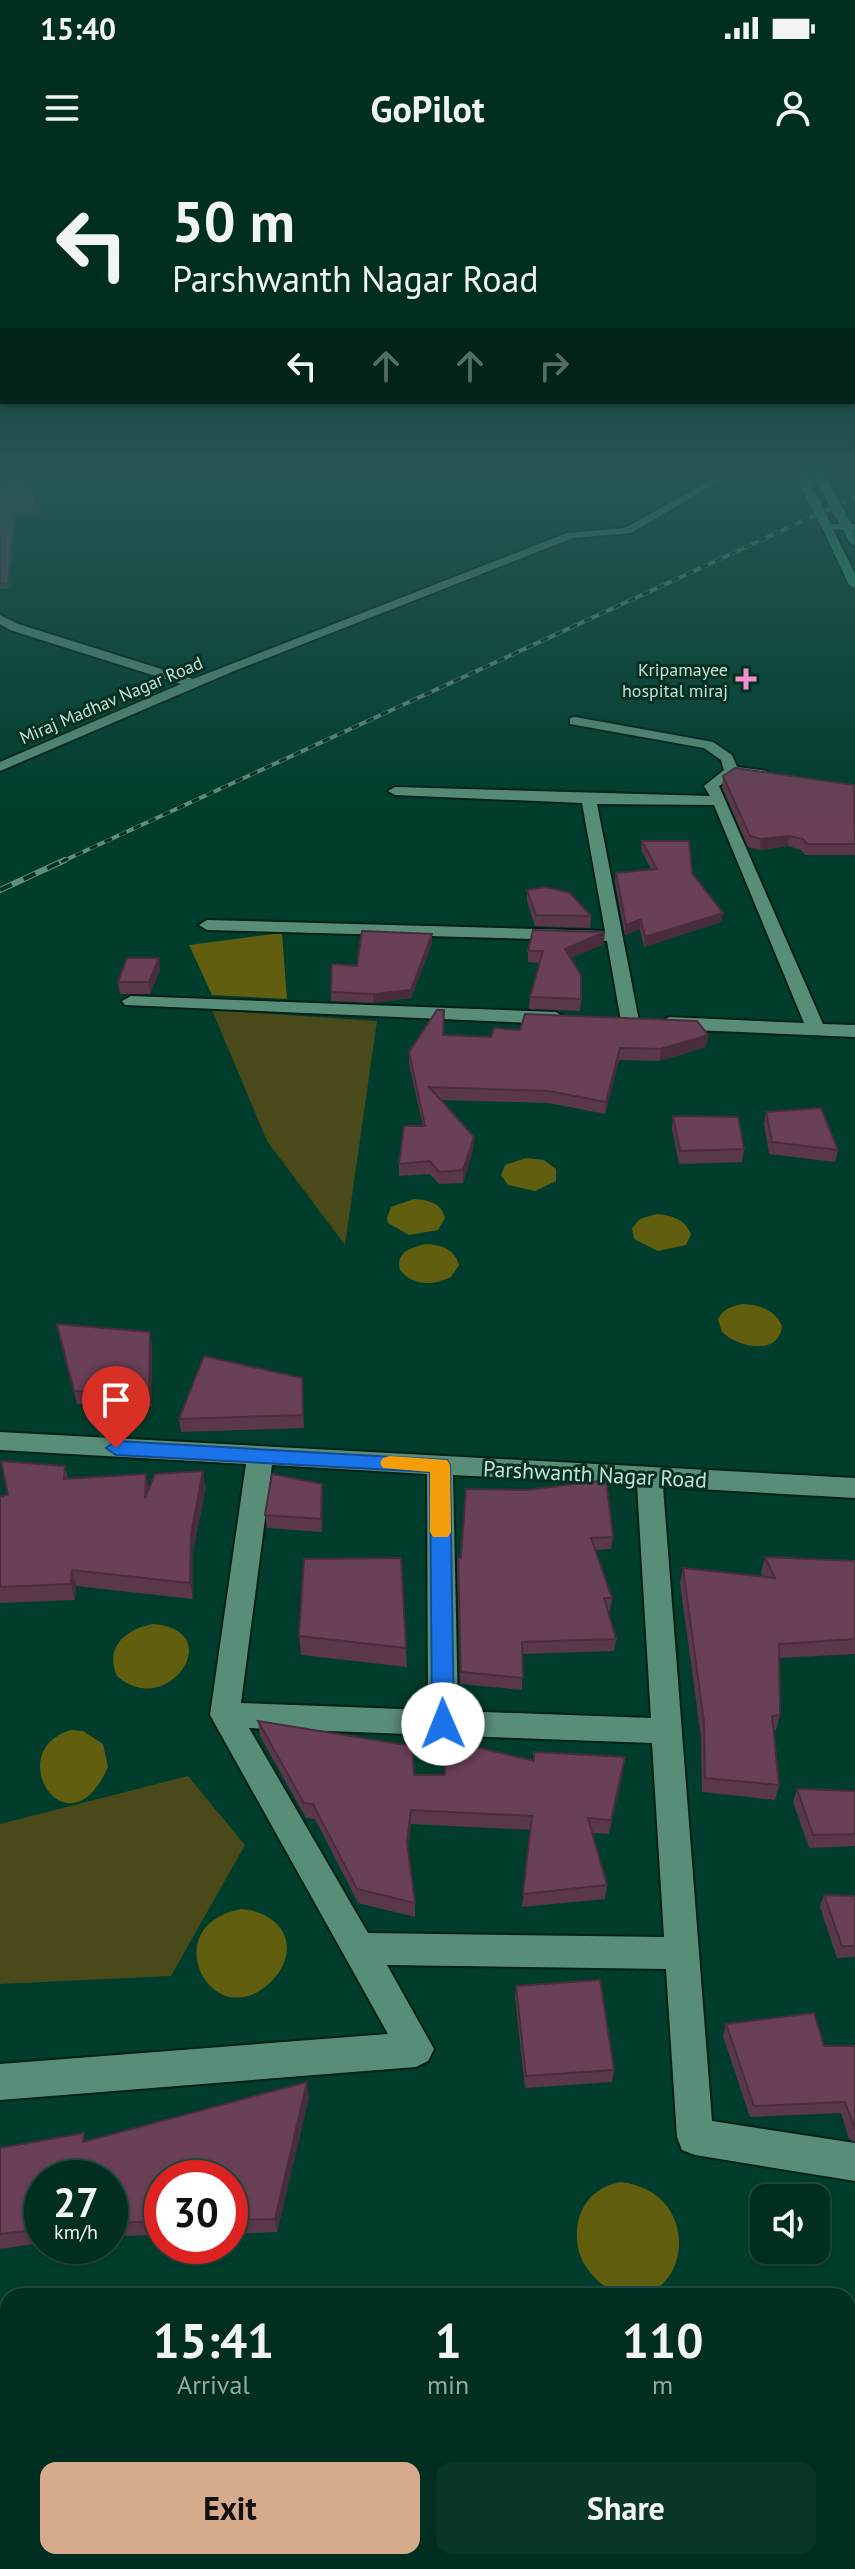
<!DOCTYPE html>
<style>
:root{--surface:#002e21;--page:#0a362a;--text:#f1f3f6;--muted:#95a8a5;--line:#224a3f;--accent:#d6ab8b}
body{margin:0;font-family:"PT Sans",sans-serif;background:var(--page);color:var(--text);height:100vh;display:flex;flex-direction:column;font-size:30px;white-space:nowrap}
*{box-sizing:border-box;margin:0}
p{font-size:26px;color:var(--muted)}
.icon{flex:none;width:44px;height:44px;fill:none;stroke:currentColor;stroke-width:2;stroke-linecap:round;stroke-linejoin:round}
.map{position:relative;flex:1;overflow:hidden}
.details{position:absolute;left:0px;top:2128px;width:856px;height:282px;display:flex;flex-direction:column;background:var(--surface);border-radius:24px 24px 0 0;box-shadow:0 2px 6px #0004,0 0 0 2px var(--line)}
.details>*{flex:none}
.banner{position:absolute;left:0px;top:0px;width:856px;height:244px;box-shadow:0 2px 6px #0004,0 0 0 2px var(--line);background:#002e21;color:var(--text);overflow:hidden}
.controls{position:absolute;left:750px;top:2024px;display:grid;gap:16px}
.controls a{display:grid;place-items:center;width:80px;height:80px;border-radius:16px;background:var(--surface);box-shadow:0 2px 6px #0004,0 0 0 2px var(--line);font-size:40px}
.speed{position:absolute;left:24px;top:2000px;display:flex;gap:16px;font-size:40px;font-weight:700;text-align:center}
.speed>*{display:grid;place-content:center;width:104px;height:104px;border-radius:50%;background:var(--surface);box-shadow:0 2px 6px #0004,0 0 0 2px var(--line);line-height:1}
.speed small{font-size:20px;font-weight:400}
.speed .limit{border:12px solid #d22;background:#fff;color:#111}
.pin{position:absolute;display:grid;place-items:center;width:68px;height:68px;color:#fff;margin:-82px -34px;border-radius:50% 50% 50% 0;rotate:-45deg;box-shadow:0 0 8px #0007}
.pin .icon{rotate:45deg}
.me{position:absolute;width:88px;margin:-44px;rotate:359deg;stroke-linejoin:round;filter:drop-shadow(0 0 6px #0008)}
.turn{display:flex;align-items:center;gap:28px;height:168px;padding:0 40px;font-size:36px}
.turn .icon{width:104px;height:104px;stroke-width:2.5}
.turn b{display:block;font-size:56px;line-height:68px}
.lanes{display:flex;align-items:center;height:76px;padding:0 40px;background:#0003;justify-content:center;gap:40px;direction:ltr}
.lanes .off{opacity:.35}
.eta{display:flex;justify-content:space-evenly;align-items:center;height:136px;text-align:center}
.eta b{font-size:48px;font-weight:700;line-height:56px}
.cta{display:flex;gap:16px;margin-top:auto;padding:16px 40px}
.cta a{flex:1;height:92px;border-radius:16px;background:var(--accent);color:#111;font-size:32px;font-weight:700;line-height:92px;text-align:center}
.cta a+a{background:var(--page);color:var(--text)}
.status{display:flex;justify-content:space-between;align-items:center;height:56px;padding:0 40px;background:var(--surface);direction:ltr}
.status svg{height:22px;fill:currentColor}
header{display:flex;justify-content:space-between;align-items:center;height:104px;padding:0 40px;background:var(--surface);font-size:36px;font-weight:700}
.map>svg:first-child{display:block}
</style>
<div class="status"><b>15:40</b><svg viewBox="0 0 49 12"><path d="M0 12V9h3v3zM5 12V6h3v6zM10 12V3h3v9zM15 12V0h3v12zM26 1h20v11H26zM47 4h2v5h-2z"/></svg></div>
<header><svg class="icon" aria-label="menu" viewBox="0 0 24 24"><path d="M4 6h16M4 12h16M4 18h16"/></svg>GoPilot<svg class="icon" aria-label="person" viewBox="0 0 24 24"><circle cx="12" cy="8" r="4"/><path d="M4 21q1-7 8-7t8 7"/></svg></header>
<div class="map">
<svg width="855" height="2409" viewBox="0 0 855 2409">
<rect width="100%" height="100%" fill="#003d2c"/>
<path fill="#4a491a" d="M212 850 377 861 345 1085 267 981Z
M188 1616 245 1685 171 1816 0 1824V1664Z"/>
<path fill="#615e10" d="M282 773 287 839 212 835 189 785Z
M526 998 544 1000 556 1009V1021L535 1031 508 1025 501 1015 505 1005Z
M414 1039C428 1040 442 1043 445 1058L438 1070 409 1075 388 1063 387 1058 391 1047Z
M656 1054C671 1055 685 1059 691 1074L686 1085 658 1091 634 1079 632 1068 640 1059Z
M427 1084C441 1085 455 1089 459 1105L451 1117C433 1126 413 1126 400 1110 395 1092 412 1087 427 1084Z
M743 1144C760 1145 775 1150 782 1166 779 1197 737 1187 722 1172L718 1159C724 1148 732 1146 743 1144Z
M153 1464C230 1470 167 1561 117 1516 104 1487 126 1469 153 1464Z
M71 1570 83 1571 103 1584 108 1607C68 1698 0 1591 71 1570Z
M242 1749C267 1751 292 1768 286 1796 283 1809 275 1819 265 1827 208 1871 156 1764 242 1749Z
M620 2022C713 2032 686 2165 609 2129 596 2122 583 2106 579 2092 571 2058 586 2029 620 2022Z"/>
<g fill="none" stroke-linecap="round" stroke-linejoin="round">
<defs>
<path id="minor" d="M718 316H729L631 373 573 378 234 511 0 611V602L181 524 10 470 0 464V455L18 464 193 519 567 373 625 368Z
M827 364H855V370L823 369 822 367Z
M575 557 713 582 732 595 737 607 767 611V617L734 616 719 626 823 864 855 865V877L669 869 660 863 669 857 804 863 714 645 597 644 639 861 630 867 621 861 607 781 207 770 199 765 207 760 605 771 582 643 395 635 388 631 395 627 710 636 704 626 724 610 721 600 704 588 570 564V558Z
M131 836 556 852 565 858 556 864 125 845 122 841Z
M0 1272 855 1318V1338L663 1327 712 1961 855 1983V2021L695 1995 682 1990 677 1977 666 1809 387 1805 434 1889 428 1901 416 1907 0 1940V1904L388 1874 210 1555 246 1304 0 1290ZM272 1305 427 1314 428 1550 241 1543ZM453 1315 637 1325 651 1558 458 1551ZM249 1568 652 1583 664 1777 368 1773Z"/>
<path id="highway" d="M840 351C852 357 855 373 855 386L850 383 835 354Z
M822 354 827 357 855 414V428L849 425 817 357Z"/>
</defs>
<use href="#minor" stroke="#042017" stroke-width="4"/>
<use href="#highway" stroke="#042017" stroke-width="4"/>
<use href="#minor" fill="#588d78" fill-rule="evenodd"/>
<use href="#highway" fill="#399d7b" fill-rule="evenodd"/>
<defs>
<path id="rail-far1" d="M61 702 855 337"/>
<path id="rail" d="M0 730 65 700"/>
</defs>
<use href="#rail-far1" stroke="#628e7f" stroke-width="4"/>
<use href="#rail" stroke="#628e7f" stroke-width="6"/>
<use href="#rail-far1" stroke="#053123" stroke-width="3" stroke-dasharray="8" stroke-linecap="butt"/>
<use href="#rail" stroke="#053123" stroke-width="4" stroke-dasharray="13" stroke-linecap="butt"/>
<defs>
<path id="highway-bridge" d="M820 316 840 354
M802 317 822 357"/>
</defs>
<use href="#highway-bridge" stroke="#042017" stroke-width="13" stroke-linecap="butt"/>
<use href="#highway-bridge" stroke="#399d7b" stroke-width="11"/>
</g>
<path fill="#5b374a" d="M0 320 40 356 16 358 9 429H0Z
M723 616 855 631V695H805L801 690 788 686 760 690 748 687 722 627Z
M642 681 692 713 723 753 721 762 644 787 640 769 625 775 615 722 616 713 651 709 641 690Z
M527 730 591 756 590 768 535 766 527 741Z
M432 783 411 838 373 843 331 841V832L357 806Z
M604 784 571 798 581 839 580 851 529 849 530 837 540 803 528 802V791Z
M160 810 150 834H120L118 822Z
M520 870 708 875 706 887 660 901 619 900 605 954 549 943 440 940 474 977 473 990 463 1023 439 1024 430 1014 399 1016V1004L423 966 409 904V892L443 875 491 877Z
M766 952 838 990 835 1002 769 994 764 964Z
M673 956 744 989 742 1002 679 1004 672 969Z
M59 1177 152 1185 151 1247 77 1244Z
M302 1218 304 1268 181 1272 179 1259Z
M65 1306 68 1318 148 1329 206 1327 193 1390V1439L76 1426 75 1440 0 1443V1337L8 1334Z
M322 1324V1372L267 1368 265 1355Z
M466 1329 613 1377 611 1389 595 1390 612 1438 610 1451H608L616 1479 614 1491 522 1494V1530L460 1524 458 1410 461 1398Z
M765 1397 855 1401V1494L780 1498V1555L776 1570H773L779 1625 775 1640 702 1632 701 1577 680 1423 683 1408 763 1417 761 1412Z
M299 1476 406 1488 407 1507 301 1495Z
M258 1561 414 1615H445L533 1601 534 1592 623 1612 609 1674 592 1673 607 1725 605 1739 522 1747 531 1670 411 1664 408 1690 415 1743V1757L358 1743 315 1659 306 1658 260 1576Z
M797 1629 855 1631V1686L809 1688 793 1642Z
M824 1735 855 1736V1797L837 1798 820 1747Z
M516 1826 614 1910 612 1922 525 1928 515 1838Z
M726 1864 824 1886H855V1982L849 1979 841 1953 750 1957 723 1876Z
M309 1937 277 2072 230 2074V2018H162V2075L110 2076V2018H42V2083L0 2089V1988L87 1981Z"/>
<path fill="#4a2d3c" d="M39 352 40 356 16 358 9 429 8 424 15 354Z
M789 676 788 686 760 690 761 679Z
M723 753 721 762 644 787 645 777Z
M641 759 640 769 625 775 626 765Z
M605 772 604 784 564 801 565 789Z
M432 774V783L411 838 373 843V834Z
M159 798 160 810 150 834 149 822Z
M708 875 706 887 660 901 661 889Z
M620 888 619 900 605 954 606 942Z
M474 977 473 990 463 1023V1010Z
M150 1172 152 1185 151 1247 149 1234Z
M203 1311 206 1327 193 1390V1439L190 1423 191 1374Z
M146 1314 149 1330 145 1338Z
M322 1324 323 1337 322 1372 321 1359Z
M72 1410 76 1426 75 1440 71 1424Z
M625 1597 623 1612 609 1674 611 1660Z
M411 1650V1664L407 1696V1682Z
M307 1922 309 1937 277 2072 275 2059Z"/>
<path fill="#6a4056" stroke="#4a2d3c" stroke-width="2" d="M28 316 39 352 15 354 8 424H0V320Z
M735 608 854 625 855 684H807L803 679 789 676 761 679 750 676 723 616Z
M642 681H689L692 713 723 753 645 777 641 759 626 765 616 713 657 709Z
M546 727 570 733 591 756 536 755 527 730Z
M533 770 605 772 565 789 581 815V839L530 837 543 791H528Z
M362 771 432 774 411 830 373 834 331 832 332 804 357 806Z
M127 798H159L149 822H118Z
M437 850H444L443 875 491 877 494 868 520 870 525 854 697 861 708 875 661 889 620 888 606 942 549 931 429 927 474 977 463 1010 439 1012 430 1001 399 1004 404 966H425L409 892Z
M821 948 838 990 772 982 766 952Z
M673 956 738 957 744 989 680 991Z
M57 1164 150 1172 149 1234 74 1231Z
M204 1196 302 1218 303 1255 179 1259Z
M1 1301 65 1306 64 1319 146 1314 145 1338 155 1314 203 1311 191 1374 190 1423 72 1410 71 1424 0 1427V1337L8 1334Z
M272 1314 322 1324 321 1359 265 1355Z
M606 1320 613 1377 591 1378 612 1438H604L616 1479 522 1482 523 1518 461 1512 458 1398H461L466 1329 527 1330Z
M765 1397 855 1401V1479L779 1484 780 1555 772 1556 779 1625 705 1618 704 1562 683 1408 775 1418Z
M401 1398 406 1488 299 1476 304 1399Z
M258 1561 412 1586 414 1615H445L447 1580 534 1601V1592L625 1597 611 1660 588 1658 607 1725 523 1734 532 1656 411 1650 407 1682 415 1743 357 1729 313 1644 304 1643Z
M797 1629 855 1631V1674L813 1675Z
M824 1735 855 1736V1786H842Z
M600 1820 614 1910 526 1916 516 1826Z
M814 1853 824 1886H855V1969L845 1942 754 1946 726 1864Z
M307 1922 275 2059 230 2060V2018H162V2061L110 2063V2018H42V2069L0 2074V1988L84 1973 83 1982Z"/>
<linearGradient id="sky" x2="0" y2="1"><stop stop-color="#002218"/><stop offset="0.48" stop-color="#265756"/><stop offset="1" stop-color="#265756" stop-opacity="0"/></linearGradient>
<rect width="855" height="653" fill="url(#sky)"/>
<path fill="#1a73e8" stroke="#114b97" stroke-width="2" d="M116 1281 447 1300 450 1305 454 1564 451 1571 443 1574 435 1571 432 1564 430 1312 116 1295 106 1288Z"/>
<path fill="#f59e0b" d="M390 1296 447 1300 450 1305 451 1372 448 1377H433L430 1372V1312L383 1308 380 1303 383 1298Z"/>
<path fill="#f98fc9" stroke="#053123" stroke-width="3" d="M742 507h8v8h8v8h-8v8h-8v-8h-8v-8h8z"/>
<g text-anchor="middle" dominant-baseline="central" stroke-width="6" stroke-linejoin="round" paint-order="stroke">
<g font-size="18" fill="#c5e0d4" stroke="#053123" text-anchor="end">
<text x="728" y="509">Kripamayee<tspan x="728" dy="21">hospital miraj</tspan></text>
</g>
<g font-size="18" fill="#c5e0d4" stroke="#053123">
<text transform="translate(111 540) rotate(-23)">Miraj Madhav Nagar Road</text>
</g>
<g font-size="22" fill="#c5e0d4" stroke="#053123">
<text transform="translate(595 1314) rotate(3)">Parshwanth Nagar Road</text>
</g>
</g>
</svg>
<div class="controls">
<a><svg class="icon" aria-label="sound" viewBox="0 0 24 24"><path d="M4 9h4l5-4v14l-5-4H4zM17 9q2 3 0 6"/></svg></a>
</div>
<div class="speed"><div>27<small>km/h</small></div><div class="limit">30</div></div>
<div class="pin" style="left:116px;top:1288px;background:#d93025"><svg class="icon" aria-label="arrive" viewBox="0 0 24 24"><path d="M6 21V4h12l-3 4 3 4H6"/></svg></div>
<svg class="me" style="left:443px;top:1564px" viewBox="-20 -20 40 40"><circle r="19" fill="#fff"/><path d="M0-13L10 11 0 6-10 11z" fill="#1a73e8"/></svg>
<div class="banner">
<div class="turn"><svg class="icon" aria-label="left" viewBox="0 0 24 24"><path d="M17 20v-9H6M10 6l-5 5 5 5"/></svg><div><b>50 m</b>Parshwanth Nagar Road</div></div>
<div class="lanes"><svg class="icon" aria-label="left" viewBox="0 0 24 24"><path d="M17 20v-9H6M10 6l-5 5 5 5"/></svg><svg class="icon off" aria-label="ahead" viewBox="0 0 24 24"><path d="M12 20V5M6 11l6-6 6 6"/></svg><svg class="icon off" aria-label="ahead" viewBox="0 0 24 24"><path d="M12 20V5M6 11l6-6 6 6"/></svg><svg class="icon off" aria-label="right" viewBox="0 0 24 24"><path d="M7 20v-9h11M14 6l5 5-5 5"/></svg></div>
</div>
<section class="details">
<div class="eta">
<div><b>15:41</b><p>Arrival</p></div>
<div><b>1</b><p>min</p></div>
<div><b>110</b><p>m</p></div>
</div>
<div class="cta"><a>Exit</a><a>Share</a></div>
</section>
</div>
